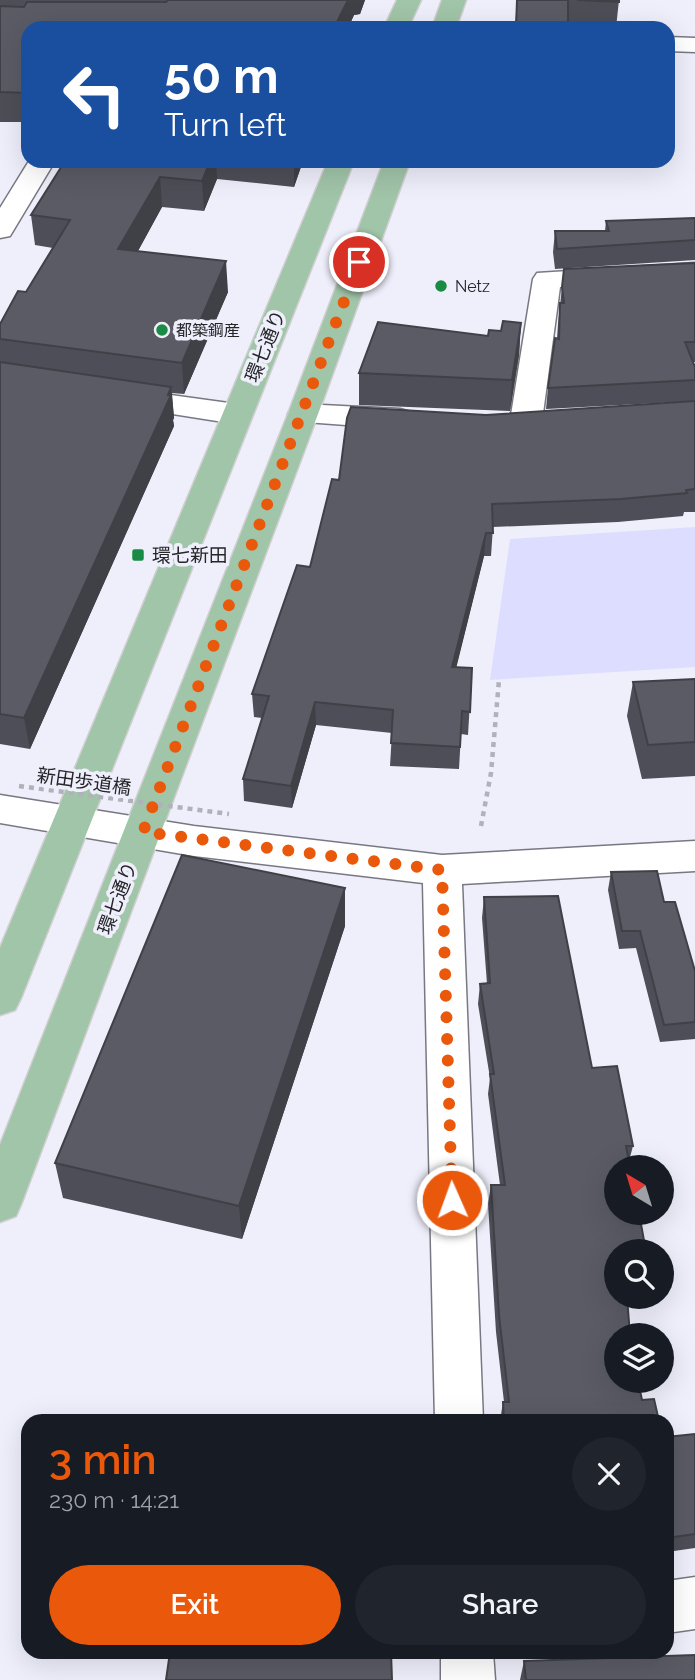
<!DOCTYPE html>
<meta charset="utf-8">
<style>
:root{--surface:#171b24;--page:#20242c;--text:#f1f3f6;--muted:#9ea1a6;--accent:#ea580c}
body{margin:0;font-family:Raleway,"Noto Sans JP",sans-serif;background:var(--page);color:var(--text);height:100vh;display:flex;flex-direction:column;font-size:26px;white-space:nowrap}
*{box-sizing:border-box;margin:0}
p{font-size:23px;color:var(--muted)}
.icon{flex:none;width:38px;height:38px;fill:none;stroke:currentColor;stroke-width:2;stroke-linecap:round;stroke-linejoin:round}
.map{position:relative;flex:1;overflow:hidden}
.details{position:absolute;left:21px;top:1414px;width:653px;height:245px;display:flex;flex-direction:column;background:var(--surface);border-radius:21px;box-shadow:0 7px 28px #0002}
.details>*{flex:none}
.banner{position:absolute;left:21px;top:21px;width:654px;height:147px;border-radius:21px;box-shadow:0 7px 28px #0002;background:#1a4fa0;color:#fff;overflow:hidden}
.needle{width:46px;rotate:322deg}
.tools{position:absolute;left:604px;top:1155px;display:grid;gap:14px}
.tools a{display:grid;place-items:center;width:70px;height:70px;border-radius:50%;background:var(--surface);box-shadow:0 7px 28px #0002;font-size:35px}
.pin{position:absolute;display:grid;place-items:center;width:60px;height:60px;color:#fff;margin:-30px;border:4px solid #fff;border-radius:50%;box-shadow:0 2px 7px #0007}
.me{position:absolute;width:77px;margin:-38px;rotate:358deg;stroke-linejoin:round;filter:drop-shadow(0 0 5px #0008)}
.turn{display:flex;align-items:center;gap:24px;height:147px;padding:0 28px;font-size:32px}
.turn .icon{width:91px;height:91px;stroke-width:2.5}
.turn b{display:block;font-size:49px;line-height:60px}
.round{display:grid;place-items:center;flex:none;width:74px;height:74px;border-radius:37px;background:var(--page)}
.overview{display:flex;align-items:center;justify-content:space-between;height:119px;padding:0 28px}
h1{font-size:42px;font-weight:600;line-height:52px;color:var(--accent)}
.primary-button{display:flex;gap:14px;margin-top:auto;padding:14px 28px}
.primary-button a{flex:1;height:80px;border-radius:42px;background:var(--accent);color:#fff;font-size:28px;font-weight:600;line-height:80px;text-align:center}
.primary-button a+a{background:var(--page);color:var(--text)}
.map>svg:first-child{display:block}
</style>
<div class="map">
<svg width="695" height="1680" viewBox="0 0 695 1680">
<rect width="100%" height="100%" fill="#eeeffb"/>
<path fill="#dddeff" d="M695 527V667L490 680 510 539Z"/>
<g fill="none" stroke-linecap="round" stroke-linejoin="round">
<defs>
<path id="minor" d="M668 37 695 38V52L668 51Z
M29 161H55L10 236 0 238V208Z
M695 263V281L560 287 542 421 537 428 526 431 515 428 510 421 533 279 537 273Z
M120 388 236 404 247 407 251 414 247 421 236 424 109 404 105 397 109 390Z
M303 404 400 409 411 412 416 419 411 426 400 429 292 421 288 414 292 407Z
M0 795 194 826 442 855 695 841V871L462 884 483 1421H435L423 883 194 856 0 823Z
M695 1577V1629L667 1633V1581Z
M441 1652H493L495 1680H441Z"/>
<path id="major" d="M397 0H421L408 28H384Z
M442 0H466L456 28H432Z
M328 161H354L21 998 15 1010 0 1015V948Z
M384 161H410L318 414 22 1202 16 1216 0 1222V1145L288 414Z"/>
</defs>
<use href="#minor" stroke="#787883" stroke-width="3"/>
<use href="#major" stroke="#cfcfd0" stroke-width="3"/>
<path stroke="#b0b1ba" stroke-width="4.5" stroke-dasharray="5 5" stroke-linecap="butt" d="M481 826 491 773 499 680"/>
<use href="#minor" fill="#fff" fill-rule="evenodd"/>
<use href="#major" fill="#a1c5a9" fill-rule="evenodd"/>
<path stroke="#b0b1ba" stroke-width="4.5" stroke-dasharray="5 5" stroke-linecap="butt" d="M19 786 229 814"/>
</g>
<path fill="#4e4e58" d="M0 0H365L360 14 354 15 348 28H28V122H0Z
M517 0H619L616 28 568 27V28H515Z
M65 161H303L294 187 217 179 204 211 162 207 138 251 228 292 184 394 172 393 174 418 173 420 174 426 30 749 0 744V324L26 292 53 248 35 245 31 215Z
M695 218V260L555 269 553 252 555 231H605L606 221Z
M695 263V362H693L695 367V401L546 409 548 388 557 339 558 324 564 269Z
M521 323 519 355 510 411 359 405V373L488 336Z
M695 401V512H684L683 516 618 522 493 527 491 556H484L456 667 472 668 468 735 461 734 459 769 390 766 392 733 316 725 292 808 244 801 243 779 262 718 254 717 252 694 310 567 339 480 486 415Z
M695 679V776L642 779 627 716 633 682Z
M611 872 664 902 695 971V1039L660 1042 636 948 619 949 608 890Z
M345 888V926L242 1239 63 1198 55 1163Z
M484 897 592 1068 633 1146 629 1161 645 1246 643 1251H616V1335L642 1400 659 1421H500L503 1402H504L496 1332 488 1204 491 1185H500L488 1094 490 1078 478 1004 480 984H487L482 918Z
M695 1434V1548L667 1552V1437Z
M524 1661 695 1680H520Z"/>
<path fill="#404047" d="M348 0H365L360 14 354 15 348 28H334Z
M210 161H216L217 179 204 211 202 181Z
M294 161H303L294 187Z
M160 177 162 207 122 280 118 249Z
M226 261 228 292 184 394 182 363Z
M521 323 519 355 510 411 512 380Z
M171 387 174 418 173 420 174 426 30 749 24 718Z
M486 533 484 556 451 689 452 667Z
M315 702 316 725 292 808 291 786Z
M345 888V926L242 1239 239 1206Z"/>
<path fill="#5b5b66" stroke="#404047" stroke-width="2" d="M168 0H348L334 28H28V93L0 92V6L24 7 27 2H166Z
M517 0H568V28H516Z
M577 0H619V2Z
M65 161H210L202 181 160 177 118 249 226 261 182 363 0 339V324L18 291 26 292 70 220 31 215Z
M695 218V240L557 249 555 231H609L606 221Z
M695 263V342H685L695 367V380L548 388 555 338 559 339 560 303H564L562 287 564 269Z
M503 321 521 323 512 380 359 373 378 322 488 336 489 330 501 331Z
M0 362 171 387 168 395H171L24 718 0 714Z
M695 401V489L686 490 687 493 621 499 492 504 493 533H486L452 667 472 668 470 712 462 711 460 747 391 743 393 710 315 702 291 786 243 779 269 696 252 694 297 565 310 567 332 479 339 480 347 418 351 407 486 415Z
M695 679V742L648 745 633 682Z
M182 855 345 888 239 1206 55 1163Z
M657 871 664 902H675L695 971V1022L664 1025 640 931H622L611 872Z
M558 896 592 1068 617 1066 633 1146H626L630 1167H616V1213H639L645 1246 622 1247V1251H616V1297H627L630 1335H616V1381H638L642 1400 654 1399 659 1421H504L503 1402H509L499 1315 491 1185H505L490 1074H494L480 984 490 983 484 897Z
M695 1434V1534L667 1538V1437Z
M170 1652H391L392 1680H166Z
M695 1655V1680H526L524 1661Z"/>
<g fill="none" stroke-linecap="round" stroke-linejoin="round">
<path stroke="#ea580c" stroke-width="12" stroke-dasharray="0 21.6" d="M359 262 143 832 442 870 452 1200"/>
</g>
<g fill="#1a8b44" stroke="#eeeffb" stroke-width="2.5">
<circle cx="441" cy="286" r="7"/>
<circle cx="162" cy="330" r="7"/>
<rect x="131" y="548" width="14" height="14" rx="3.5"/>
</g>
<g text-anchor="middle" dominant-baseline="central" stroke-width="7" stroke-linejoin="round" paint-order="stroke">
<g font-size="16" fill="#25262a" stroke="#eeeffb" text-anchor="start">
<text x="455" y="286">Netz</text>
<text x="176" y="330">都築鋼産</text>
</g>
<g font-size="19" fill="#25262a" stroke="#eeeffb">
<text transform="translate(265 346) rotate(-68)">環七通り</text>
<text transform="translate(84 781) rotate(8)">新田歩道橋</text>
<text transform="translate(117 898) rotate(-69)">環七通り</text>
</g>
<g font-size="19" fill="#25262a" stroke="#eeeffb" text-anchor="start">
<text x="152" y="555">環七新田</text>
</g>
</g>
</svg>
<div class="tools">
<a><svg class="needle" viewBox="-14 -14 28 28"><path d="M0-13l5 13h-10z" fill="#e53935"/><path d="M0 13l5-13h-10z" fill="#9ea1a6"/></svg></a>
<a><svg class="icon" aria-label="search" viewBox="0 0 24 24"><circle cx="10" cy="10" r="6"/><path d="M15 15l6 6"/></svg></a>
<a><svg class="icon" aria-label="layers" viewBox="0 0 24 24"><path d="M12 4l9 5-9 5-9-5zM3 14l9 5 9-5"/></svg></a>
</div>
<div class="pin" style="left:359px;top:262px;background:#d93025"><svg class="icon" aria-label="arrive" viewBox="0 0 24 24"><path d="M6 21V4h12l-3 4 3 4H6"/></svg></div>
<svg class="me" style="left:452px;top:1200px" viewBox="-20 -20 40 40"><circle r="17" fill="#ea580c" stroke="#fff" stroke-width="3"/><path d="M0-11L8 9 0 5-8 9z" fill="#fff"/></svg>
<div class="banner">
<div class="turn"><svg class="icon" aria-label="left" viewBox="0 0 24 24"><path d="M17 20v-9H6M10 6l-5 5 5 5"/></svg><div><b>50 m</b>Turn left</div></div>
</div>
<section class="details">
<div class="overview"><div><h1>3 min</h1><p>230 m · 14:21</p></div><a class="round"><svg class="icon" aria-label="close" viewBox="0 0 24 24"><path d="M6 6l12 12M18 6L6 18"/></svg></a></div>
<div class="primary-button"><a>Exit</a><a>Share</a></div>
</section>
</div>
